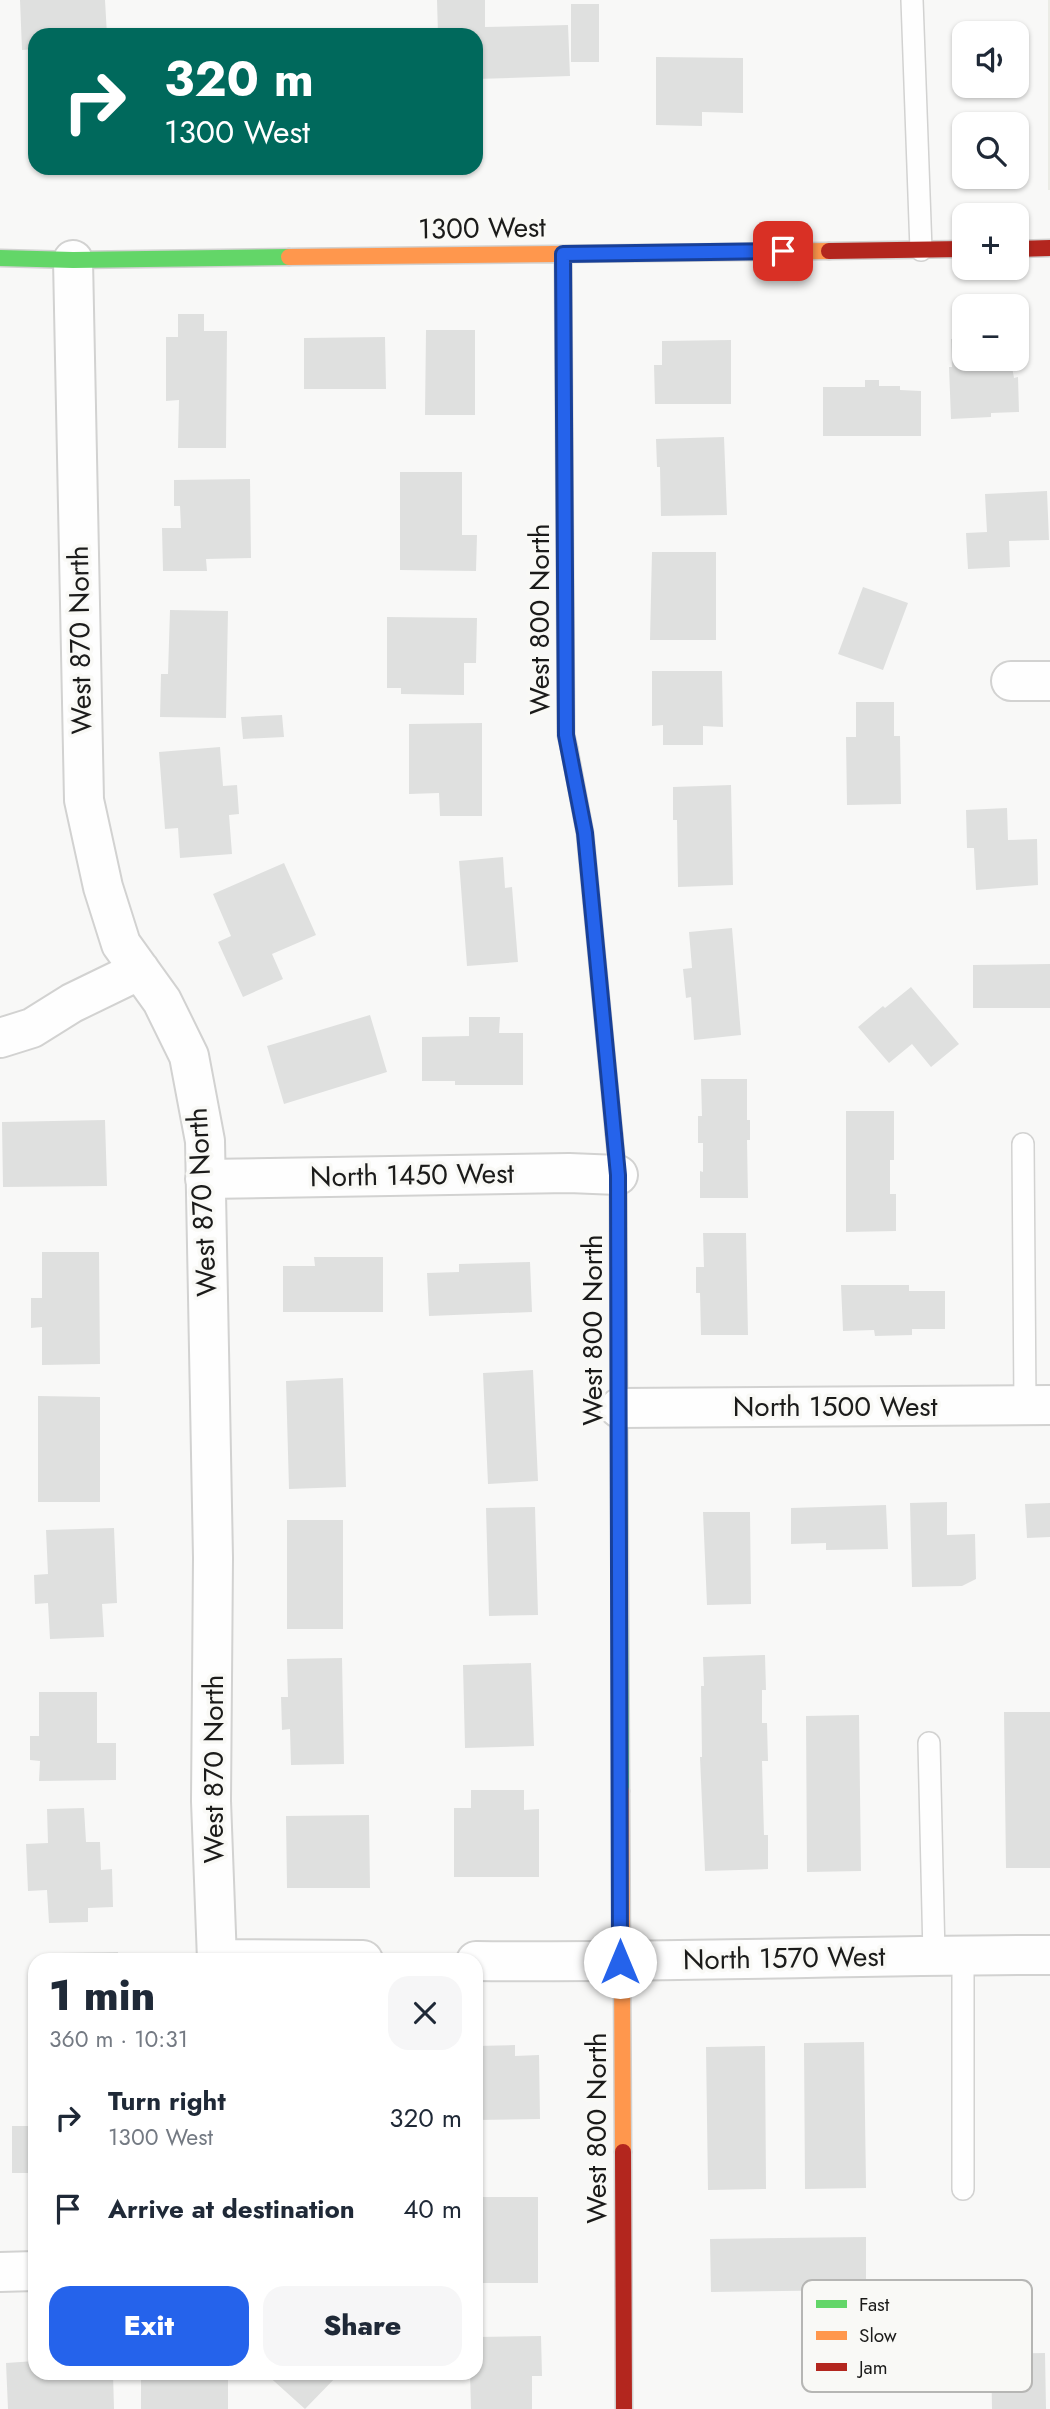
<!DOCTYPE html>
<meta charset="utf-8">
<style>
:root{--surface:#fff;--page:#f6f6f7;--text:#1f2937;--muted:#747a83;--accent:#2563eb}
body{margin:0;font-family:Jost,sans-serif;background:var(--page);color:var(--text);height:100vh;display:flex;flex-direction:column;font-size:26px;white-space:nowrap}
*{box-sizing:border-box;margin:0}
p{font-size:23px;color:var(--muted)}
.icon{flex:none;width:38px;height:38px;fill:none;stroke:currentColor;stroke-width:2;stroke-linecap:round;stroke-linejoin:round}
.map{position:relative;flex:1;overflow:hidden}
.drawer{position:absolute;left:28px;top:1953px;width:455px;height:427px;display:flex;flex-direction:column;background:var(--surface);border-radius:21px;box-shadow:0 2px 5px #0004}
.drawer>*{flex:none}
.top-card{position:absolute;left:28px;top:28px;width:455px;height:147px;border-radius:21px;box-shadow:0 2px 5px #0004;background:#00695c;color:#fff;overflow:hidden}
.controls{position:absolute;left:952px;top:21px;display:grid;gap:14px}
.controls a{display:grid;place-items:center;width:77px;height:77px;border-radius:14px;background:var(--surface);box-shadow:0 2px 5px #0004;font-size:35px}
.pin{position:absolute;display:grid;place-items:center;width:60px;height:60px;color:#fff;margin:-30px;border-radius:14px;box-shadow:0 4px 10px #0006}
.me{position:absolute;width:77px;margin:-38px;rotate:0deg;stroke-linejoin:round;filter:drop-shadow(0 0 5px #0008)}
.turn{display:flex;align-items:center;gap:24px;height:147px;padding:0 21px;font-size:32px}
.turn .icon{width:91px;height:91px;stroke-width:2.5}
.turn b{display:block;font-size:49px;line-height:60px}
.round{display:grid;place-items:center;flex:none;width:74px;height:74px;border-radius:21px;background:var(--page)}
.summary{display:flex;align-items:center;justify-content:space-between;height:119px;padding:0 21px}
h1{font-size:42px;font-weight:800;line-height:52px}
.action{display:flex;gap:14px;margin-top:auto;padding:14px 21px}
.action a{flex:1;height:80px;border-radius:21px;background:var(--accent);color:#fff;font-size:28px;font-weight:800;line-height:80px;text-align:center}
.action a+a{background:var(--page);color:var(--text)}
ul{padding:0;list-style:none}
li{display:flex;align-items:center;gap:21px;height:91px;padding:0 21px}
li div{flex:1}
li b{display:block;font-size:26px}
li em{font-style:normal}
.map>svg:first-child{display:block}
</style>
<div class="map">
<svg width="1050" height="2409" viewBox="0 0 1050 2409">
<rect width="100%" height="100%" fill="#f8f8f7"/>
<path fill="#ebece6" d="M1048 0H1050V190H1048Z"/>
<path fill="#dfe0df" d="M20 0H105L107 35H35V49L22 50Z
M437 0H485V27L568 25 570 76 476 79V35H438Z
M571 4H599V62H571Z
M656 57 743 58V113L702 112V126L656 125Z
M178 314H204V331H227L226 448H178L179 400 166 401V337H178Z
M426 330H475V415H425Z
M385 337 386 389H304V338Z
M964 338V359H988L989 371 995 370V367H1012L1014 378 1018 377 1019 412 991 413V417L951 419 949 367H952L951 339Z
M731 340V404H655L654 365H662V341Z
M865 380H879V386H900V390L921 391V436H823V387H865Z
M724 437 727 515 661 516 660 467H657L656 439Z
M400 472H462V535H477L476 571 400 570Z
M250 479 251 558 206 559 207 571H163L162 528H181L180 506H174V480Z
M1047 491 1049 540 1009 541 1010 567 968 569 966 533 987 532 985 494Z
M652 552H716V640H650Z
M863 587 908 603 883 670 838 654Z
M170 610 228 611 226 718 160 717 161 674H168Z
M387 617 477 618 476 663H464V695L401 694V688H387Z
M652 671H722L723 727 703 726V745H663V725L652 726Z
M856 702H894V736H900L901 804 847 805 846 737H856Z
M282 715 284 737 243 739 241 717Z
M482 723V816H440L439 793 409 794V724Z
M220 747 223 786 237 785 239 814 229 815 232 854 180 858 178 828 165 829 159 752Z
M731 785 733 885 678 887 677 820H673V787Z
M1007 808 1008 840 1037 839 1038 885 976 890 974 848H967L966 810Z
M503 857 505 888 512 887 518 962 467 966 459 861Z
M284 863 316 935 272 954 283 979 243 997 218 942 231 936 213 894Z
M732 928 741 1035 694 1040 691 997 686 998 683 969 692 968 689 932Z
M1050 964V1008H973V965Z
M911 987 959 1044 931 1067 912 1044 889 1063 858 1027 883 1006 885 1008Z
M370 1015 387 1072 284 1104 267 1046Z
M469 1017H500L499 1033H523V1085H455V1081H422V1037L469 1036Z
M701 1079H747V1120H750V1140H747L748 1198H700V1171L703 1172V1143H698V1116H702Z
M846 1111H894V1160H890V1194H896V1231L846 1232Z
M105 1120 107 1186 3 1187 2 1122Z
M703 1233H746L748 1335H701L700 1293H696V1267H704Z
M42 1252H99L100 1364 42 1365V1327L31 1328V1298H42Z
M314 1257H383V1312H283V1266H315Z
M530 1262 532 1312 429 1316 427 1273 459 1272V1264Z
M841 1285H909V1291H945V1329H912V1335L875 1336 874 1330 843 1331Z
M533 1370 538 1481 488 1484 483 1373Z
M343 1378 346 1487 289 1489 286 1381Z
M38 1396 100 1397V1502H38Z
M947 1502V1535L975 1534 976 1579 962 1586 912 1587 910 1503Z
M1050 1503V1537L1027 1538 1025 1504Z
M886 1505 888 1549 826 1550V1543L791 1544V1508Z
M535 1507 538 1615 489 1616 486 1508Z
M703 1512H750L751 1604 707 1605Z
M287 1520H343V1629H287Z
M114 1528 117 1603 102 1604 104 1637 50 1639 48 1603 35 1604 34 1575 48 1574 46 1530Z
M765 1655 766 1690H762V1723H767L768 1761H762L764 1835H768V1869L705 1871 700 1757H702L701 1686H704L703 1657Z
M342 1658 344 1764 291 1765 290 1729 282 1730 281 1697H288L287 1659Z
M531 1663 534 1746 465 1748 463 1665Z
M39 1692H97V1743H116V1780L39 1781 40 1761 30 1760V1736H39Z
M1004 1712H1050V1868H1006Z
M859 1715 861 1871 807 1872 806 1716Z
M471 1790H524V1810L539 1809V1877H454V1808H471Z
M84 1808 86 1842H100L101 1870 112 1869 113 1907 88 1908V1922L49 1923 47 1890 28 1891 26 1844 48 1843 47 1809Z
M369 1815 370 1888H287L286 1816Z
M118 1952V1960H60V1953Z
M864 2042 866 2188 805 2189 804 2043Z
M515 2045V2056L539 2055 540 2119 476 2120V2046Z
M765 2046 766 2189 708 2190 706 2047Z
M12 2126H35V2173H12Z
M476 2197H538V2283H476Z
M866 2237V2290L711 2292 710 2239Z
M541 2336 542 2376H532V2409H471L470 2373H476V2337Z
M1045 2353 1046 2409H992L991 2354Z
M35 2361V2373H49V2376L113 2373 114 2409H8L6 2363Z
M141 2373H228V2409H141Z
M265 2373H340L305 2409Z"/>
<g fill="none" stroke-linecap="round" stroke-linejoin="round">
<defs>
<path id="lane" d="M912 0 921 250
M1023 1144 1025 1405
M929 1743 934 1955
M963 1955V2189"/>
<path id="street" d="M73 260 84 800 103 887 121 944 162 1001 189 1056 205 1141 213 1558 211 1801 217 1960
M1011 681H1050
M0 1038 32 1028 72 1003 140 970
M205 1179 569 1173 618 1175
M619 1408 1050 1405
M217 1959 363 1960
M476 1961C667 1963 859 1955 1050 1955
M0 2272 35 2271"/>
<path id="fast" d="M0 258 73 260 289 257
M569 748 585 833 614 1134
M619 1426 621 1791"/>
<path id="slow" d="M563 254 566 735 569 748
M289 257 829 251
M621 1791 623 2152"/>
<path id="jam" d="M1017 249 1050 248
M829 251 964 249
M614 1134 618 1175 619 1426
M623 2152 624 2409"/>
</defs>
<use href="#lane" stroke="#d2d2d1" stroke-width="24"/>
<use href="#street" stroke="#d2d2d1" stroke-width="42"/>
<use href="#fast" stroke="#d2d2d1" stroke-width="19"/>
<use href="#slow" stroke="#d2d2d1" stroke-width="19"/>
<use href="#jam" stroke="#d2d2d1" stroke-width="19"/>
<use href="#lane" stroke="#fefefe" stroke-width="21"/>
<use href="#street" stroke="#fefefe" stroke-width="38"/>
<use href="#fast" stroke="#63d668" stroke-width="16"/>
<use href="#slow" stroke="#ff974d" stroke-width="16"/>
<use href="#jam" stroke="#b3261e" stroke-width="16"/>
</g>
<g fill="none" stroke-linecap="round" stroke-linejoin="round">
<defs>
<path id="route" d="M620 1962 618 1175 585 833 566 735 563 254 783 251"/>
</defs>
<use href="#route" stroke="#184099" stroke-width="18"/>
<use href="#route" stroke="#2563eb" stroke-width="12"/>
</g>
<g text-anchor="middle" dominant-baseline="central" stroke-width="7" stroke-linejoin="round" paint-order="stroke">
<g font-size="28" fill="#1b1b1a" stroke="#f9f9f6">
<text transform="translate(482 228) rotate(-1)">1300 West</text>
<text transform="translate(539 619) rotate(-90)">West 800 North</text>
<text transform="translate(80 640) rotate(-91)">West 870 North</text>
<text transform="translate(412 1175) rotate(-1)">North 1450 West</text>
<text transform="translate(202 1202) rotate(-93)">West 870 North</text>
<text transform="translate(592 1330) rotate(-90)">West 800 North</text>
<text x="835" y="1406">North 1500 West</text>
<text transform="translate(213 1769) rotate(-90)">West 870 North</text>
<text transform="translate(784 1958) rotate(-1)">North 1570 West</text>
<text transform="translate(596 2128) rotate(-90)">West 800 North</text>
</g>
</g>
<rect x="802" y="2280" width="230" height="112" rx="10" fill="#f9f9f6" stroke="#b6b6b4" stroke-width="2"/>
<rect x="816" y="2300" width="31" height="8" fill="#63d668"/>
<rect x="816" y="2331" width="31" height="9" fill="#ff974d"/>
<rect x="816" y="2363" width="31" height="8" fill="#b3261e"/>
<g font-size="19" fill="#1b1b1a">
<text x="859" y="2311">Fast</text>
<text x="859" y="2342">Slow</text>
<text x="859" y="2374">Jam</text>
</g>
</svg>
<div class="controls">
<a><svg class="icon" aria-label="sound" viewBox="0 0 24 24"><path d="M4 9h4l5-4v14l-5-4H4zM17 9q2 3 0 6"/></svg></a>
<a><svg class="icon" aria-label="search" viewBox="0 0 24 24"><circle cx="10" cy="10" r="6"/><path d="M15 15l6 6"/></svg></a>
<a>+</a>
<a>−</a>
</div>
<div class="pin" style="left:783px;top:251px;background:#d93025"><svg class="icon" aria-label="arrive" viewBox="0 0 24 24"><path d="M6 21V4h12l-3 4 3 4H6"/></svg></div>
<svg class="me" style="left:620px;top:1962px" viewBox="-20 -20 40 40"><circle r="19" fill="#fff"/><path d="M0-13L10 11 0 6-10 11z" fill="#2563eb"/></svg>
<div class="top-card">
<div class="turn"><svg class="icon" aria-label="right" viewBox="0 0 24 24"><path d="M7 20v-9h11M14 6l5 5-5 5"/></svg><div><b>320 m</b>1300 West</div></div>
</div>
<section class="drawer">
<div class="summary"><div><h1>1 min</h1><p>360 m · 10:31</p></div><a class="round"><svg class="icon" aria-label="close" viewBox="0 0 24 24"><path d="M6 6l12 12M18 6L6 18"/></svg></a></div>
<ul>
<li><svg class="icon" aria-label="right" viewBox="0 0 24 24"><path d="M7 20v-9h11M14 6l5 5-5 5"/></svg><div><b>Turn right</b><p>1300 West</p></div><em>320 m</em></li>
<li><svg class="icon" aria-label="arrive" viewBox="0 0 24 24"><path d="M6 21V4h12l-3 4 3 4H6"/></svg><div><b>Arrive at destination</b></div><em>40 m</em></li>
</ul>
<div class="action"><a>Exit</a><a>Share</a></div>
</section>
</div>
